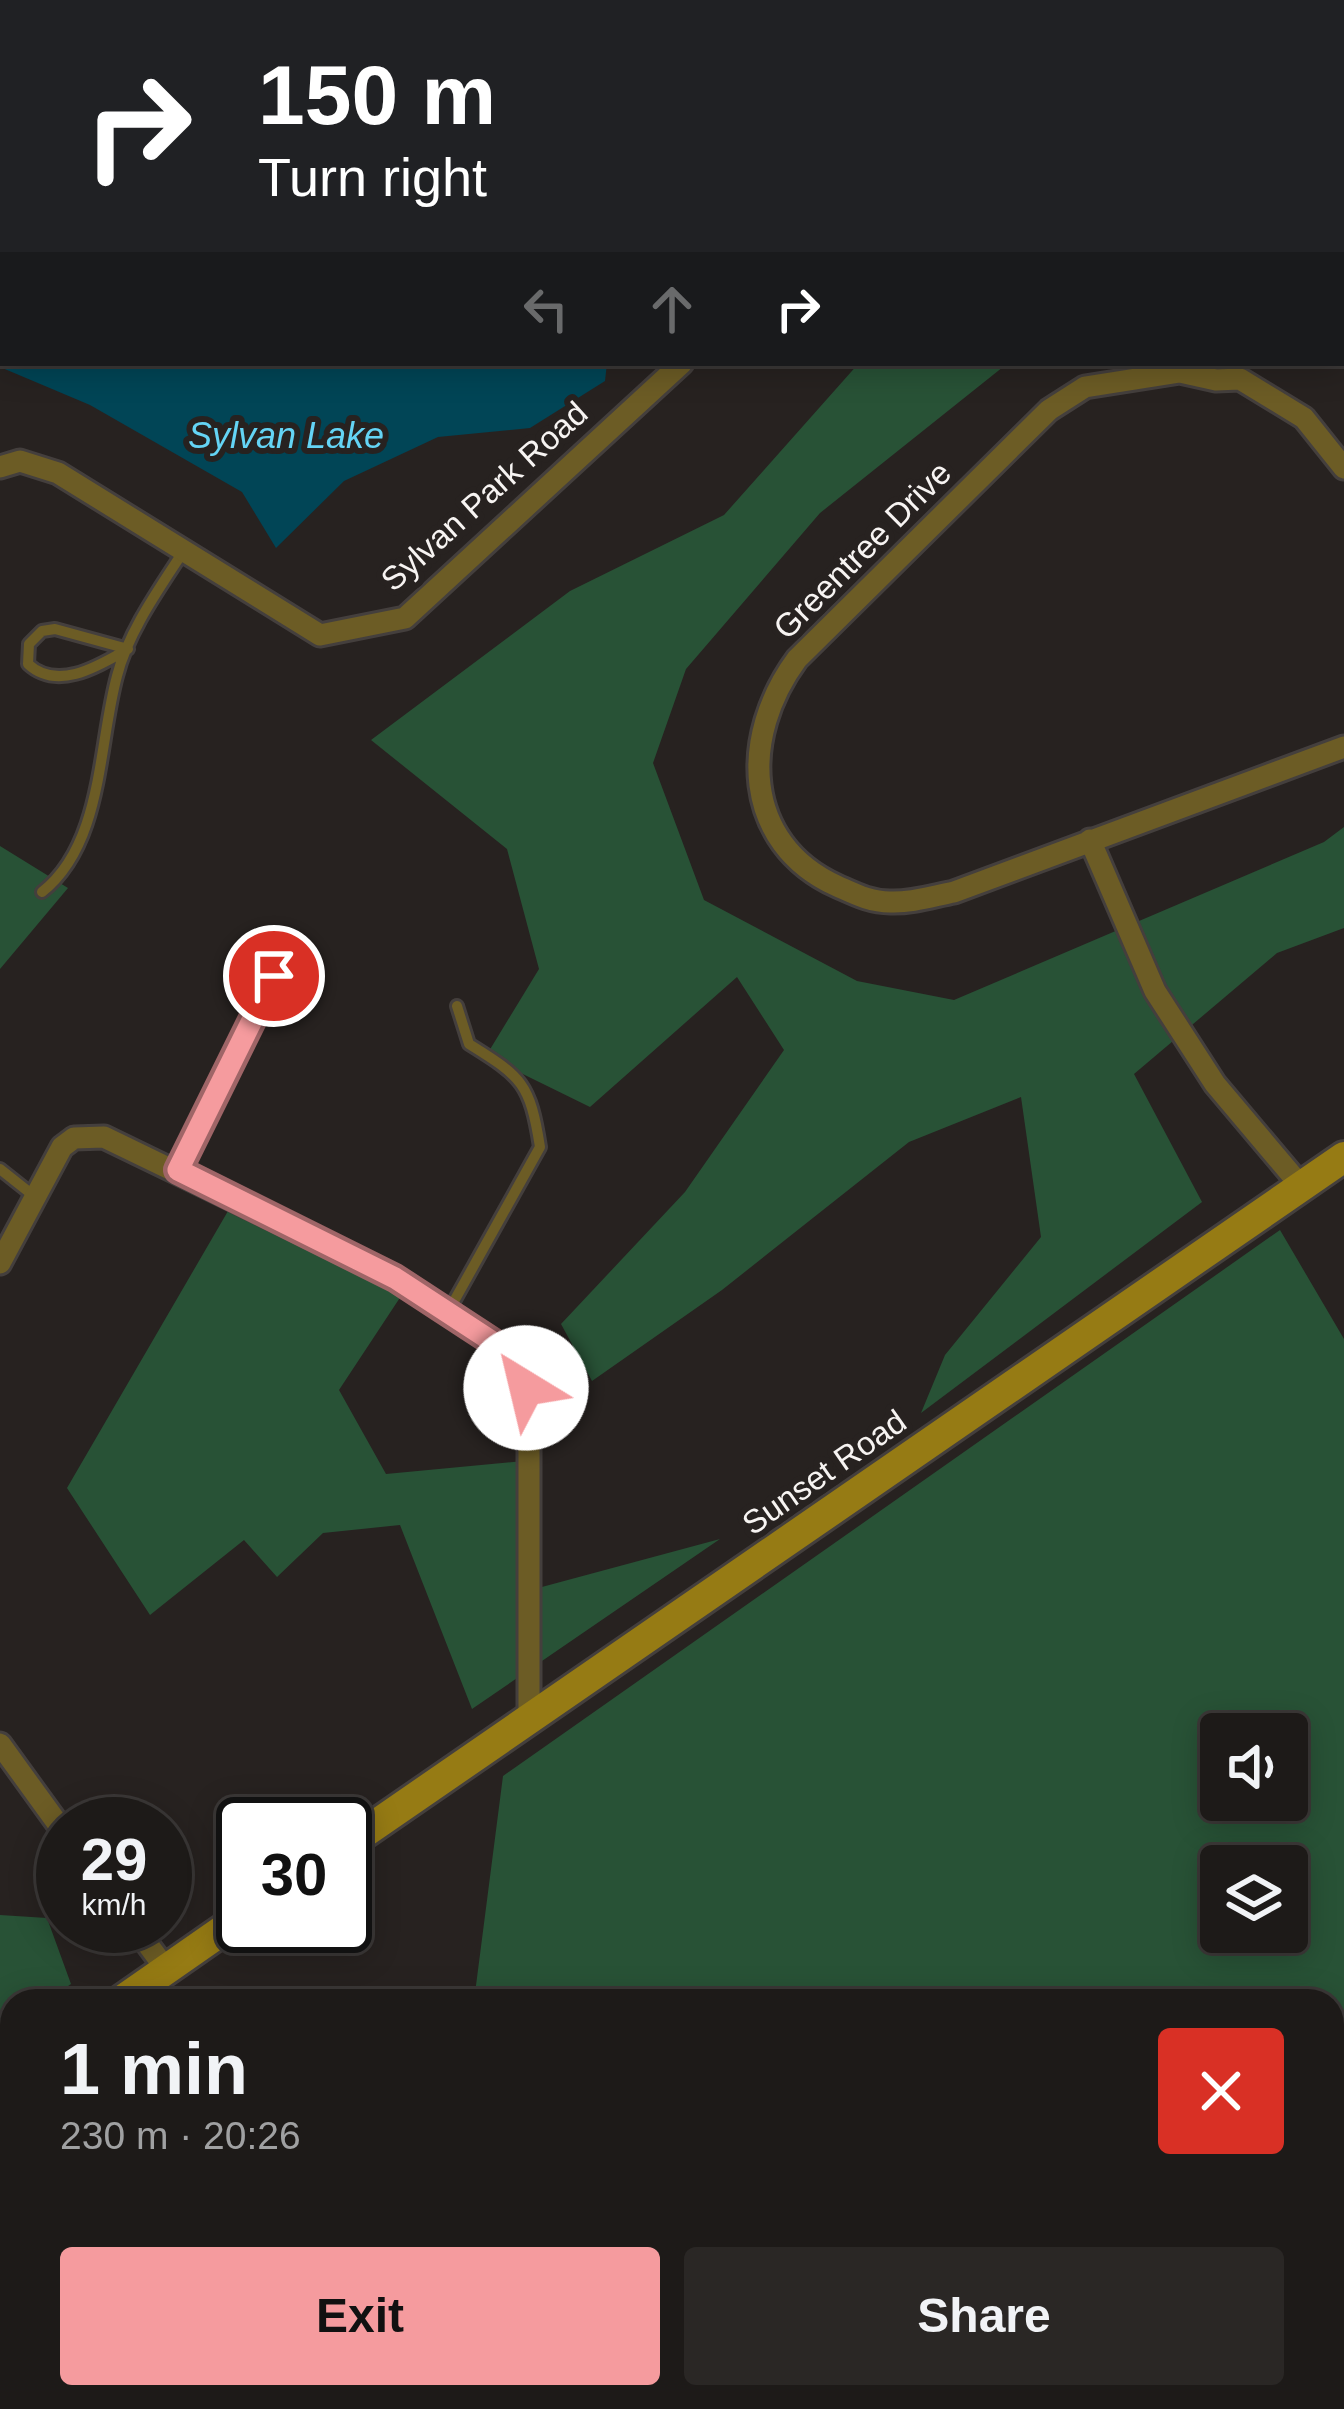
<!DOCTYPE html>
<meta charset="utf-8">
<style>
:root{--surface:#1d1a18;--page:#2a2725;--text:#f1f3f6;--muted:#a0a1a2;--line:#3b3837;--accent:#f59b9e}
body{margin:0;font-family:Arial,sans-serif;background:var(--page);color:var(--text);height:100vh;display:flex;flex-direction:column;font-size:45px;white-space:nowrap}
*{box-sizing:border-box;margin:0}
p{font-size:39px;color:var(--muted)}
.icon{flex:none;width:66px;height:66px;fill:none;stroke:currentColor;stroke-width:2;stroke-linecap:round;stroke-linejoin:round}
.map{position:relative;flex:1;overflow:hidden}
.drawer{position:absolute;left:0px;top:1989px;width:1344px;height:420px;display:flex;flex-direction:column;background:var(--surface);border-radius:36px 36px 0 0;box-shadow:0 6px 30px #0003,0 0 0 3px var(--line)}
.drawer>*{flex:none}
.top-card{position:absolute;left:0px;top:0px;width:1344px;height:366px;box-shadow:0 6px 30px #0003,0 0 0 3px var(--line);background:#202124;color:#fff;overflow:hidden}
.buttons{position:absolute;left:1200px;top:1713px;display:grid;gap:24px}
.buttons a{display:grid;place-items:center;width:108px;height:108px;border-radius:12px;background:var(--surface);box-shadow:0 6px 30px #0003,0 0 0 3px var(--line);font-size:60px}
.speed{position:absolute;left:36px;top:1797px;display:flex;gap:24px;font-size:60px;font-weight:700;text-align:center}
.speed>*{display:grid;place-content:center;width:156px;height:156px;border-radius:50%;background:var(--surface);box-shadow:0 6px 30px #0003,0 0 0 3px var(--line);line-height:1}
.speed small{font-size:30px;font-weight:400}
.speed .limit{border:6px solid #111;border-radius:18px;background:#fff;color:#111}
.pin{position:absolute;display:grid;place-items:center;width:102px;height:102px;color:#fff;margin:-51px;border:6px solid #fff;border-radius:50%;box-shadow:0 3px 12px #0007}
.me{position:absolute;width:132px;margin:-66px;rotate:324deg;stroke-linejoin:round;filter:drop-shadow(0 0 9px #0008)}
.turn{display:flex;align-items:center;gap:42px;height:252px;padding:0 60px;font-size:54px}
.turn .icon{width:156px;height:156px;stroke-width:2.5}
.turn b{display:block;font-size:84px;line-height:102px}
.lanes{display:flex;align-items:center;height:114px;padding:0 60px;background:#0003;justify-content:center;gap:60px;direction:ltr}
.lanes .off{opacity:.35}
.round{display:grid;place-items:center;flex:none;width:126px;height:126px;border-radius:12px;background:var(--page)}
.overview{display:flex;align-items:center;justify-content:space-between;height:204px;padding:0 60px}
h1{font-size:72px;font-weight:600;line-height:90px}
.cta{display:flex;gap:24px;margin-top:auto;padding:24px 60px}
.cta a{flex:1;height:138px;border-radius:12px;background:var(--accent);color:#111;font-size:48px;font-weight:600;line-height:138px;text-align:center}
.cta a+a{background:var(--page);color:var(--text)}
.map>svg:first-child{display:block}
</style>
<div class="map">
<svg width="1344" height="2409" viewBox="0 0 1344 2409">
<rect width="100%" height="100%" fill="#272220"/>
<path fill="#285236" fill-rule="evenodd" d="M859 363H1008L820 513 686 669 653 763 704 900 857 981 954 1000 1324 842 1344 827V928L1277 953 1134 1074 1202 1202 921 1413 945 1355 1041 1237 1021 1097 909 1142 722 1290 592 1381 561 1324 685 1192 784 1050 737 977 590 1107 486 1056 539 969 507 849 371 740 570 591 724 515Z
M0 846 68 888 0 969Z
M235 1199 407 1287 339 1390 386 1474 534 1460 527 1591 720 1539 472 1709 400 1525 323 1533 277 1577 244 1540 150 1615 67 1488Z
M1280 1230 1344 1339V2409H402L404 2397H1332V2001H474L503 1776ZM1287 1734V1800H1221V1734ZM1287 1866V1932H1221V1866Z
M0 1915 47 1918 71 1984 47 2001H12V2025L0 2033Z
M169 2397H401L382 2409H174Z"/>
<path fill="#014556" d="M0 77 3 363H607L605 381 530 428 438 437 344 481 276 548 242 492 90 405 0 367Z"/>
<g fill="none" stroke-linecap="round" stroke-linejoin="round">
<defs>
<path id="lane" d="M55 629 128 649C100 665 58 692 28 664L29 644 42 631Z
M42 892C103 844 98 746 117 676 128 632 159 589 183 552
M0 1169 34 1196
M178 1170 274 976
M448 1312 540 1147C530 1083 522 1077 469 1044L457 1006
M0 2158 12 2149"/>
<path id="street" d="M29 0V3
M575 0 577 3
M1191 0 1192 3
M262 3 267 0
M0 467 20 461 58 473 320 635 405 618 682 363
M1344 468 1304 418 1240 379 1216 380 1180 372 1085 387 1049 410 797 659C740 736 742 843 837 886 855 894 870 902 890 902 912 903 933 896 954 892L1344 747
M1090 840 1155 991 1215 1084 1301 1186
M0 1263 62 1147 74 1138 104 1137 395 1278 499 1346 513 1360 529 1397V1719
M0 1744 63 1831
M134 1926 166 1969"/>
<path id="secondary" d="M345 1846 1344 1157
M121 2001 243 1916
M0 2085 12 2077"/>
</defs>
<use href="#lane" stroke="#443f3d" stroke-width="16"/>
<use href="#street" stroke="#443f3d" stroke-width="27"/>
<use href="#secondary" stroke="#443f3d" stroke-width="36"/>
<use href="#lane" stroke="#6c5c25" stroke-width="10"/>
<use href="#street" stroke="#6c5c25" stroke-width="21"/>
<use href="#secondary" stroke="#967b14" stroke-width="30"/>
</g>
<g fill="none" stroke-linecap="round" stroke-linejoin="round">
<defs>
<path id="route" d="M274 976 178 1170 395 1278 499 1346 513 1360 526 1388"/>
</defs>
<use href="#route" stroke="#9f6567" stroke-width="30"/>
<use href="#route" stroke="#f59b9e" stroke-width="21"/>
</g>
<g text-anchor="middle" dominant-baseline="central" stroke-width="12" stroke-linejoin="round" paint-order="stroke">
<g font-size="33" fill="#f7f4f2" stroke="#272220">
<text transform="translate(484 496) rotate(-42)">Sylvan Park Road</text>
<text transform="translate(862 550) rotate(-45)">Greentree Drive</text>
<text transform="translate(824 1472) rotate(-35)">Sunset Road</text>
</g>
<g font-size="36" font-style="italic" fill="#64d4f5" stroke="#272220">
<text x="286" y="435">Sylvan Lake</text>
</g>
</g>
</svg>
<div class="buttons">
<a><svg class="icon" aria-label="sound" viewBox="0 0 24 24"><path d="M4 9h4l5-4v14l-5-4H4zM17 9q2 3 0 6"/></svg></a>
<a><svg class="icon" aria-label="layers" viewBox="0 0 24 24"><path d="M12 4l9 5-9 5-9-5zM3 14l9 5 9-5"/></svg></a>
</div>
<div class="speed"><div>29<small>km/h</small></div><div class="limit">30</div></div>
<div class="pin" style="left:274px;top:976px;background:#d93025"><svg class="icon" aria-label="arrive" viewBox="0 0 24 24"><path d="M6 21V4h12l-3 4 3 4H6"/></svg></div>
<svg class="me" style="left:526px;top:1388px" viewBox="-20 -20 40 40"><circle r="19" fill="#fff"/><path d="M0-13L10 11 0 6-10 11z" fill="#f59b9e"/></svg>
<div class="top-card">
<div class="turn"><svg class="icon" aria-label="right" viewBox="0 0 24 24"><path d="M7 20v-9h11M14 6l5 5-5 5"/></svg><div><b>150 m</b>Turn right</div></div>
<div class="lanes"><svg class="icon off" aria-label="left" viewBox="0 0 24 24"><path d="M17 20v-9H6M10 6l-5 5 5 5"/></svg><svg class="icon off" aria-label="ahead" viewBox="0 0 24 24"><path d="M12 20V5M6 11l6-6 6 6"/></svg><svg class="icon" aria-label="right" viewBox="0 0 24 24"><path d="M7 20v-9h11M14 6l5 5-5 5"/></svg></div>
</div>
<section class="drawer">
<div class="overview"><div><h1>1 min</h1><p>230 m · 20:26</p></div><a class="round" style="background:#d93025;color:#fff"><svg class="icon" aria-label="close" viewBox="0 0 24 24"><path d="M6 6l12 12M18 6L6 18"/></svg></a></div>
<div class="cta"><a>Exit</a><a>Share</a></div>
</section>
</div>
